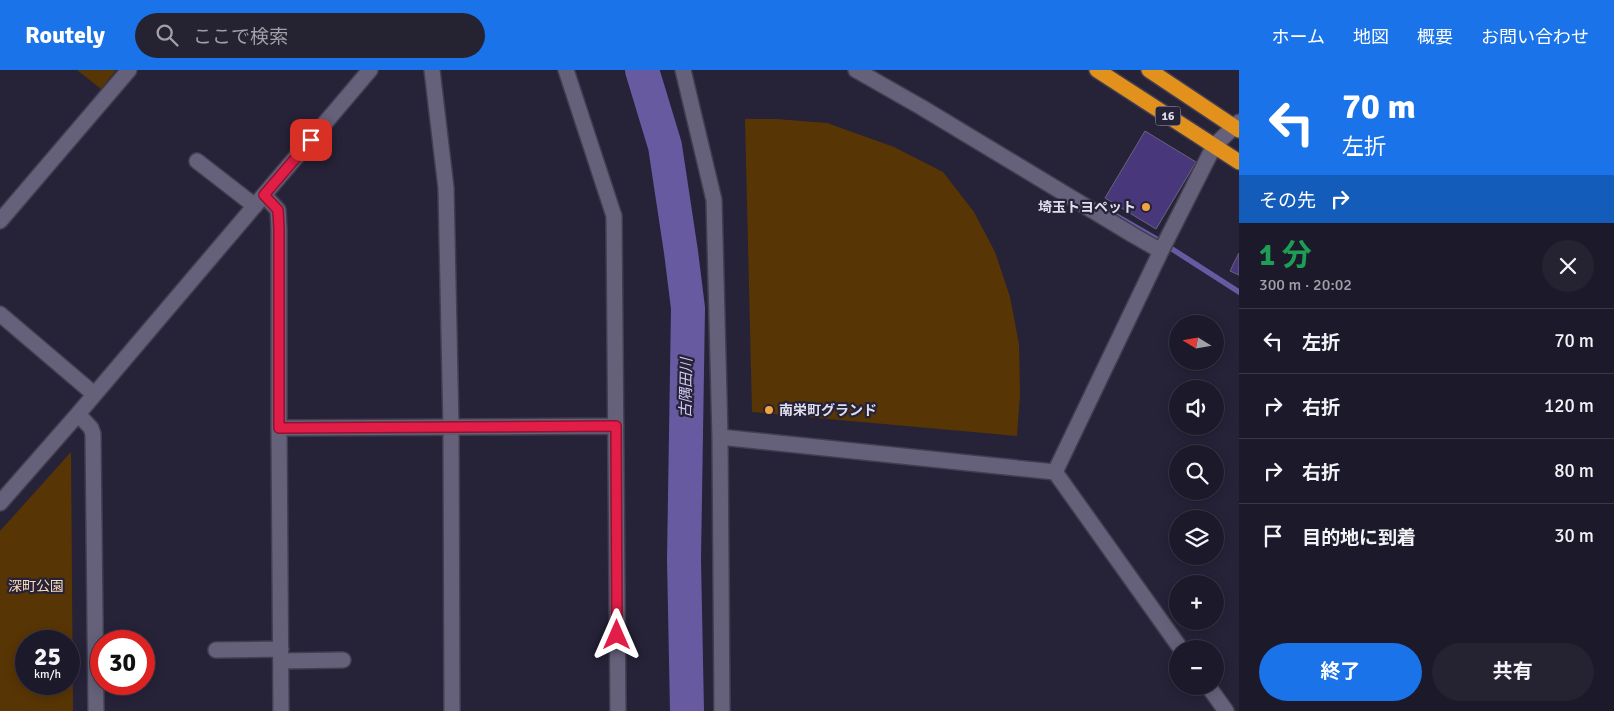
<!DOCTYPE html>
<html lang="ja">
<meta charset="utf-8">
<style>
:root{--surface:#1c1a2a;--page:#252332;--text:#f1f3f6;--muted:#a0a1a8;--line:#3a3847;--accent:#1a73e8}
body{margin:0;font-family:Signika,"Noto Sans JP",sans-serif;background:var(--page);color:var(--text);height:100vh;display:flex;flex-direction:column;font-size:19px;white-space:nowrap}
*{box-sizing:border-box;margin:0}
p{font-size:16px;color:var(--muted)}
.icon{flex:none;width:28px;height:28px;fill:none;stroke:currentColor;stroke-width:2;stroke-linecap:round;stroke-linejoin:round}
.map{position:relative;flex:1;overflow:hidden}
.side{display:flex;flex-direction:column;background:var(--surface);width:375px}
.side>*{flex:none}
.banner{background:#1a73e8;color:#fff;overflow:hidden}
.needle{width:32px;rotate:281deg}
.controls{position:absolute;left:1169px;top:245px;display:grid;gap:10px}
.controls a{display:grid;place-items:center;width:55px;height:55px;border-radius:50%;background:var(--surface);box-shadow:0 2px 12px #0003,0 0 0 1px var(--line);font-size:25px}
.speed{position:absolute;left:15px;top:560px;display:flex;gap:10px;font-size:25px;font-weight:700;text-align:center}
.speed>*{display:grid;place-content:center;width:65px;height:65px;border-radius:50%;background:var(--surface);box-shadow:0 2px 12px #0003,0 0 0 1px var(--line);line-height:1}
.speed small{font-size:12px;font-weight:400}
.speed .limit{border:8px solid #d22;background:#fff;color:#111}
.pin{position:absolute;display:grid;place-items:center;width:42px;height:42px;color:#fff;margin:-21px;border-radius:10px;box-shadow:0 2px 8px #0006}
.me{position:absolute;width:55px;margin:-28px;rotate:0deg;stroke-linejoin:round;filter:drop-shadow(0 0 4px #0008)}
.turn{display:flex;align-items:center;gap:18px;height:105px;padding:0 20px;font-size:22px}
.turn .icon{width:65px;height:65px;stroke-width:2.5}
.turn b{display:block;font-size:35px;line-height:42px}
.then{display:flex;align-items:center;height:48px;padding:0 20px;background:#0003;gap:10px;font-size:19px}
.round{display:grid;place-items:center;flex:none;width:52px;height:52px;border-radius:26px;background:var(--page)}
.head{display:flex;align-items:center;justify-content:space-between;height:85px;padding:0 20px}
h1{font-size:30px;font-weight:700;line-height:38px;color:#1e9e55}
.button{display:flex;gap:10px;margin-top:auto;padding:10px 20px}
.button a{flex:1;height:58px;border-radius:30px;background:var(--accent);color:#fff;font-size:20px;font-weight:700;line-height:58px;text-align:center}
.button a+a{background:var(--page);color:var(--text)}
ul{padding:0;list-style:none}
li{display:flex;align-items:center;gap:15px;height:65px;padding:0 20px;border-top:1px solid var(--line)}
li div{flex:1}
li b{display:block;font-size:19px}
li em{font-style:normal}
header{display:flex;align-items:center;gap:30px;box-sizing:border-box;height:70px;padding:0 25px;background:var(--accent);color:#fff}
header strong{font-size:24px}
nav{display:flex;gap:28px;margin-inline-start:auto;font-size:18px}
.search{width:350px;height:45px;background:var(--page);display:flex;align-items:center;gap:12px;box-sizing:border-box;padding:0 18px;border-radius:28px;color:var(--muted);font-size:19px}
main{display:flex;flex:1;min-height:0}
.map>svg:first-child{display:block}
</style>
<header>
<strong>Routely</strong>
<div class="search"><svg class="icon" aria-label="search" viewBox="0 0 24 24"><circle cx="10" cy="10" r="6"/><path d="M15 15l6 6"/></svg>ここで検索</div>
<nav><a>ホーム</a><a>地図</a><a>概要</a><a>お問い合わせ</a></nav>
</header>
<main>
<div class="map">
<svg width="1239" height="641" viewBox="0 0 1239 641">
<rect width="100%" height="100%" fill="#262238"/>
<path fill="#583504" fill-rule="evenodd" d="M77 0H116L101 19Z
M745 49H776L827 53 894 77 943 102 974 142 995 182 1010 227 1019 274 1020 325 1017 366 752 342Z
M71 382 73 641H0V461ZM26 571H69V614H26Z"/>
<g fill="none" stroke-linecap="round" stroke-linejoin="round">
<path stroke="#685aa0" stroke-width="5.5" d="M1099 136 1158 170 1239 222"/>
<path stroke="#685aa0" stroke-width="34" d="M642 0 665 76 681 182 688 238 684 489 687 641"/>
</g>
<path fill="#48387b" stroke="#68647d" d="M1145 61 1196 92 1156 159 1105 128Z
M1239 183V205L1230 201Z"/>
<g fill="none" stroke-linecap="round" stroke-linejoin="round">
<defs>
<path id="minor" d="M432 0 446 118 451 357 452 641
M566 0 614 146 618 641
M683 0 714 130 720 367 722 641
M856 0 921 37 1133 165 1161 181
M197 91 255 136
M264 125 278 140 279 159V358L281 641
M0 151 129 0
M0 244 94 324
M78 344 91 358 93 364 96 641
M279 358 616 356
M720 367 1055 402
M0 433 78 344 370 0
M1181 579 1055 402 1161 181 1214 76 1239 52
M216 580 281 579
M281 591 343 590
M1208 616 1226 641"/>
<path id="highway" d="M1097 0 1239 92
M1149 0 1239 60"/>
</defs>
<use href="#minor" stroke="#413e50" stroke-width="18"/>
<use href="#highway" stroke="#413e50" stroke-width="18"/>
<use href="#minor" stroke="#65617a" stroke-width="15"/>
<use href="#highway" stroke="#e3911d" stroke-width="15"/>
</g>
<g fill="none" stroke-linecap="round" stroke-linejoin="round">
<defs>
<path id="route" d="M311 70 264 125 278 140 279 159V358L616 356 617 565"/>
</defs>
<use href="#route" stroke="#92132f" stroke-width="12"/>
<use href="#route" stroke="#e11d48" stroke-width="9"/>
</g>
<g fill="#f3a442" stroke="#262238" stroke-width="2">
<circle cx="1146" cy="137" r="5"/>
<circle cx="769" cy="340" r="5"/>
</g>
<g text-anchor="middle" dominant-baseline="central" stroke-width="4.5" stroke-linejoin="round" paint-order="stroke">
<rect fill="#262238" stroke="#a8a6b6" stroke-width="1" x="1155.5" y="36.5" width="25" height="19" rx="4"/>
<g font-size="12" font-weight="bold" fill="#dfdeec">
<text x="1168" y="46">16</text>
</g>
<g font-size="14" font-weight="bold" fill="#dfdeec" stroke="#262238" text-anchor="end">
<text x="1136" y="137">埼玉トヨペット</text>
<text x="779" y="340" text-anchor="start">南栄町グランド</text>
</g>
<g font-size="14" fill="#f9dab9" stroke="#262238">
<text x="36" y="516">深町公園</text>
</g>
<g font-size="15" font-style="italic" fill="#cfc9f1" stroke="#262238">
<text transform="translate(686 318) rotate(-89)">古隅田川</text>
</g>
</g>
</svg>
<div class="controls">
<a><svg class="needle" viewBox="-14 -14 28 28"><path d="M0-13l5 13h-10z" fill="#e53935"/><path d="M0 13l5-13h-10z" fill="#a0a1a8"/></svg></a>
<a><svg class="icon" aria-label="sound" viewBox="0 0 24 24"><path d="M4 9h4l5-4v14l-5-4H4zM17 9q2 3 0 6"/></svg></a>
<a><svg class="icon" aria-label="search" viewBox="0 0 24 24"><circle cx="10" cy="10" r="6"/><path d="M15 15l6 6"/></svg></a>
<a><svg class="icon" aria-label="layers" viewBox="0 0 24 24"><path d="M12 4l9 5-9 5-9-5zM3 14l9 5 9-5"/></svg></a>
<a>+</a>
<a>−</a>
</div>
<div class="speed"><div>25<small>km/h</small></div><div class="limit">30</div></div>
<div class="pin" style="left:311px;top:70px;background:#d93025"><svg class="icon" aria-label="arrive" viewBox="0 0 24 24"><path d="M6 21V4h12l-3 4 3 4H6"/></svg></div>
<svg class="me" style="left:617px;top:565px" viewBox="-20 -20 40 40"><path d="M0-17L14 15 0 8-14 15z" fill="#e11d48" stroke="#fff" stroke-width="4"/></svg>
</div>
<section class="side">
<div class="banner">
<div class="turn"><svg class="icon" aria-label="left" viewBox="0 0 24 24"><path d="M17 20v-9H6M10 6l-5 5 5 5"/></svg><div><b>70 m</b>左折</div></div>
<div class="then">その先<svg class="icon" aria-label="right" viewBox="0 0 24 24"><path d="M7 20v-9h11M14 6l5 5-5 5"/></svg></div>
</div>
<div class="head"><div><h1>1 分</h1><p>300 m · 20:02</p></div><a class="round"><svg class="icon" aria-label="close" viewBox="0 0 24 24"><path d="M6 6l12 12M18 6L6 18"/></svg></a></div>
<ul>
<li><svg class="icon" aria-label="left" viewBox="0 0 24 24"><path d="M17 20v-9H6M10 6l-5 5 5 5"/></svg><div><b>左折</b></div><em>70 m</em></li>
<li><svg class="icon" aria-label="right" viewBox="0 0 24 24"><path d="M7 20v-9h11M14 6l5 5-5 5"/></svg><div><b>右折</b></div><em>120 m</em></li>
<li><svg class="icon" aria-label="right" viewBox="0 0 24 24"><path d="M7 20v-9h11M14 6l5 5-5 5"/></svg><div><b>右折</b></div><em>80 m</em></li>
<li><svg class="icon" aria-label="arrive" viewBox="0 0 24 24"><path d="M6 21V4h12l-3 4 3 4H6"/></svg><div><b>目的地に到着</b></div><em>30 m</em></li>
</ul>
<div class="button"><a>終了</a><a>共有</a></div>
</section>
</main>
